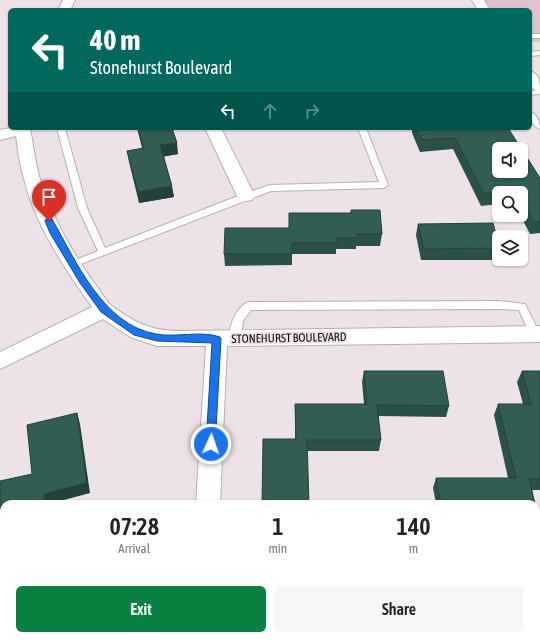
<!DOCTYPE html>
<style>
:root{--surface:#fff;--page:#f6f6f6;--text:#222;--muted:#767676;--accent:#0b8043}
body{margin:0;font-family:"Asap Condensed",sans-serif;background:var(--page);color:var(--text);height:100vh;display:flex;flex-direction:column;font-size:15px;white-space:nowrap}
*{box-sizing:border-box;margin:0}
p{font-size:13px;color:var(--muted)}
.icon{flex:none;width:22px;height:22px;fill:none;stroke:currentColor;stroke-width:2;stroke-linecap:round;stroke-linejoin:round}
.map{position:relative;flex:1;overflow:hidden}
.side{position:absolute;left:0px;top:500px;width:540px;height:140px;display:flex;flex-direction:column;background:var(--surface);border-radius:12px 12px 0 0;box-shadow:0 1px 3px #0004}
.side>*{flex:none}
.top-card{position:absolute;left:8px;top:8px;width:524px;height:122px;border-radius:6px;box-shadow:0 1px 3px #0004;background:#00695c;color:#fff;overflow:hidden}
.controls{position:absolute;left:492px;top:142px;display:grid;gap:8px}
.controls a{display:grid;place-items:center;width:36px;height:36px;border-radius:6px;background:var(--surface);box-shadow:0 1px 3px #0004;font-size:20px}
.pin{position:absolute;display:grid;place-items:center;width:34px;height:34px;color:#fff;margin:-41px -17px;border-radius:50% 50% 50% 0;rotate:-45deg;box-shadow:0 0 4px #0007}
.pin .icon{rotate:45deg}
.me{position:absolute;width:44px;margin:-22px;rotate:3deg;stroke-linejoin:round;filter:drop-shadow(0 0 3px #0008)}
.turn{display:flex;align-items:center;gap:14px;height:84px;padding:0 16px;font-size:18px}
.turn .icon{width:52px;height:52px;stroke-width:2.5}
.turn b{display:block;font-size:28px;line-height:34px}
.lanes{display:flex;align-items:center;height:38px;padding:0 16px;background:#0003;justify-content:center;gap:20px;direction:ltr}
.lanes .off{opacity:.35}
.eta{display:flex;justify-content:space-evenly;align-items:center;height:68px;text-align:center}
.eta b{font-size:24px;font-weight:600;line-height:28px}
.button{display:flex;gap:8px;margin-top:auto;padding:8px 16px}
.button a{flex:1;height:46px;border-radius:6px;background:var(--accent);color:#fff;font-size:16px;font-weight:600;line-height:46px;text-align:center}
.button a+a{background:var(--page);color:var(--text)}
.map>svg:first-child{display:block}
</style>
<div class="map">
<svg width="540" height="640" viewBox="0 0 540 640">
<rect width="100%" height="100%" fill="#ece2e7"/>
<path fill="#dec3cf" d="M474 0H540V42H530V10H481Z"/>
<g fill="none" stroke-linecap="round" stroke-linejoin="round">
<defs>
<path id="service" d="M530 34H540V38H530Z
M540 51V55L530 56V52Z
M540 90V94L530 95V91Z
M530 112C537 114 540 122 540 129 533 127 530 119 530 112Z
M57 128H65L87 208 105 248 243 194 270 185 379 182 358 128H366L388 185 384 188 271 191 73 267 70 266 68 264 70 262 98 251 78 208Z
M499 301 525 304 540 334 539 337H531L519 310 499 309 251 310 243 321 240 342H232C226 330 236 306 249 302Z
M536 606H540V620H536Z
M4 625V636H9L0 640V626Z"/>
<path id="minor" d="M63 0H75L70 10H58Z
M472 0H484L490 10H478Z
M530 71C540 74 540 83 540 92 529 90 530 81 530 71Z
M10 128H30C33 144 35 160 39 176 51 215 73 254 97 287 102 293 106 301 112 306 134 322 149 330 176 331L540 326V342L227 346 220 504H196L206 346H157L130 337 103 319 0 369V352L92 307C64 268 34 223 23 175 19 162 18 149 16 136L0 140V130Z
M205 128H221L255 196 252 200 246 201 240 200 237 196Z
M187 636H215V640H187Z"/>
</defs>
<use href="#service" stroke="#b7aeb2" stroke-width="2"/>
<use href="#minor" stroke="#b7aeb2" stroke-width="2"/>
<use href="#service" fill="#fff" fill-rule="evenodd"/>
<use href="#minor" fill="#fff" fill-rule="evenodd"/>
</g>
<path fill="#2b5047" d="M131 128H172L178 154 164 156 174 197 139 203 129 162 127 151 142 148 137 128 131 129Z
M412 128H508L540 178V233L530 234 520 215H521V193H499V204L481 206 453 149 420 152 412 133Z
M351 210 382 234 380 246H356V249H336V254H292V265L225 266 224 254 289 228V213H351Z
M418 224 499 244V253L497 260H421L416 235Z
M364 371 449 406 446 417 378 416 381 440 379 451H308L295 439V404H364L362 382Z
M522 371H540V490H532L535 504H436L433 488 436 478H508L494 415 498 404H523L517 382Z
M536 521H539L536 526Z"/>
<path fill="#23413a" d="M177 143 178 154 162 157 160 145Z
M172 186 174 197 139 203 138 192Z
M77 413 80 424 90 493 49 504H45L44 494Z
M4 534V546L0 547V535Z"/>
<path fill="#325d53" stroke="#23413a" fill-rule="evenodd" d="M138 128H172L177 143 160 145 172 186 138 192 127 151 144 148Z
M416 128H508L540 178V222H534L521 200V193H517L516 191 484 194 455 138 422 140ZM499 149H521V171H499Z
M351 210H380L382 234H357V238H336L337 243H292V254H224L225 228H289V213H351Z
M493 223 499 244V248L424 249 418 224Z
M364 371H443L449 406 377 405 381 440H307L309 504H262L263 439H296L295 404H367Z
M522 371H540V479H529L535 504H441L436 478H516L498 404H531Z
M77 413 87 483 44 494 45 504H4V534L0 535V481L32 474 27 425Z
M536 508 539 521H536Z"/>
<path fill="#1a73e8" stroke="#114b97" d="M46 219H52C76 261 103 325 156 334 177 338 200 330 220 337L221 339 215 447H208L206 444 212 343 157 341 134 335 101 312 80 283 50 233 45 221Z"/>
<g text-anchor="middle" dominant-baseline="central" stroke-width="4" stroke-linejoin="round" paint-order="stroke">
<g font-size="12" fill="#0e0b0c" stroke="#ece2e7">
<text transform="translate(289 338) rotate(-1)">STONEHURST BOULEVARD</text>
</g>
</g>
</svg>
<div class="controls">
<a><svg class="icon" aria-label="sound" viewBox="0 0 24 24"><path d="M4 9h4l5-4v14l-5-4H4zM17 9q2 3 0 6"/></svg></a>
<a><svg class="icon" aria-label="search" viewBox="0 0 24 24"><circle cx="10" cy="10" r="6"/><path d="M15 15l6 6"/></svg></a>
<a><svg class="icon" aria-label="layers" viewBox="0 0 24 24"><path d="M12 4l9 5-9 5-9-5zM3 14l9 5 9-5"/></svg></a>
</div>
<div class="pin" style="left:49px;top:221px;background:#d93025"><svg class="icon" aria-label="arrive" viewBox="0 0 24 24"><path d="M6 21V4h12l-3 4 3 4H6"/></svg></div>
<svg class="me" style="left:211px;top:444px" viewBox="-20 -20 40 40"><circle r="17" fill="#1a73e8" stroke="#fff" stroke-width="3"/><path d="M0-11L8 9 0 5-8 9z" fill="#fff"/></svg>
<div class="top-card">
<div class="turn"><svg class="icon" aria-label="left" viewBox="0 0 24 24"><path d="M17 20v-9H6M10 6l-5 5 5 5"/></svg><div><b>40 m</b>Stonehurst Boulevard</div></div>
<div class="lanes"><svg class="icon" aria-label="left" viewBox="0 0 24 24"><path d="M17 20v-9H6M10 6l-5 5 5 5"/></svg><svg class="icon off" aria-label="ahead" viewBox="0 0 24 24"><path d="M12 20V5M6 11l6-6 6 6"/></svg><svg class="icon off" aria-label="right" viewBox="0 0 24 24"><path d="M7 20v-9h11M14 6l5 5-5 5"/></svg></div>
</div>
<section class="side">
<div class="eta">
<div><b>07:28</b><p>Arrival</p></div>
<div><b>1</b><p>min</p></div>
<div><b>140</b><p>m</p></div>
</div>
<div class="button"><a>Exit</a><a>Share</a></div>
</section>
</div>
